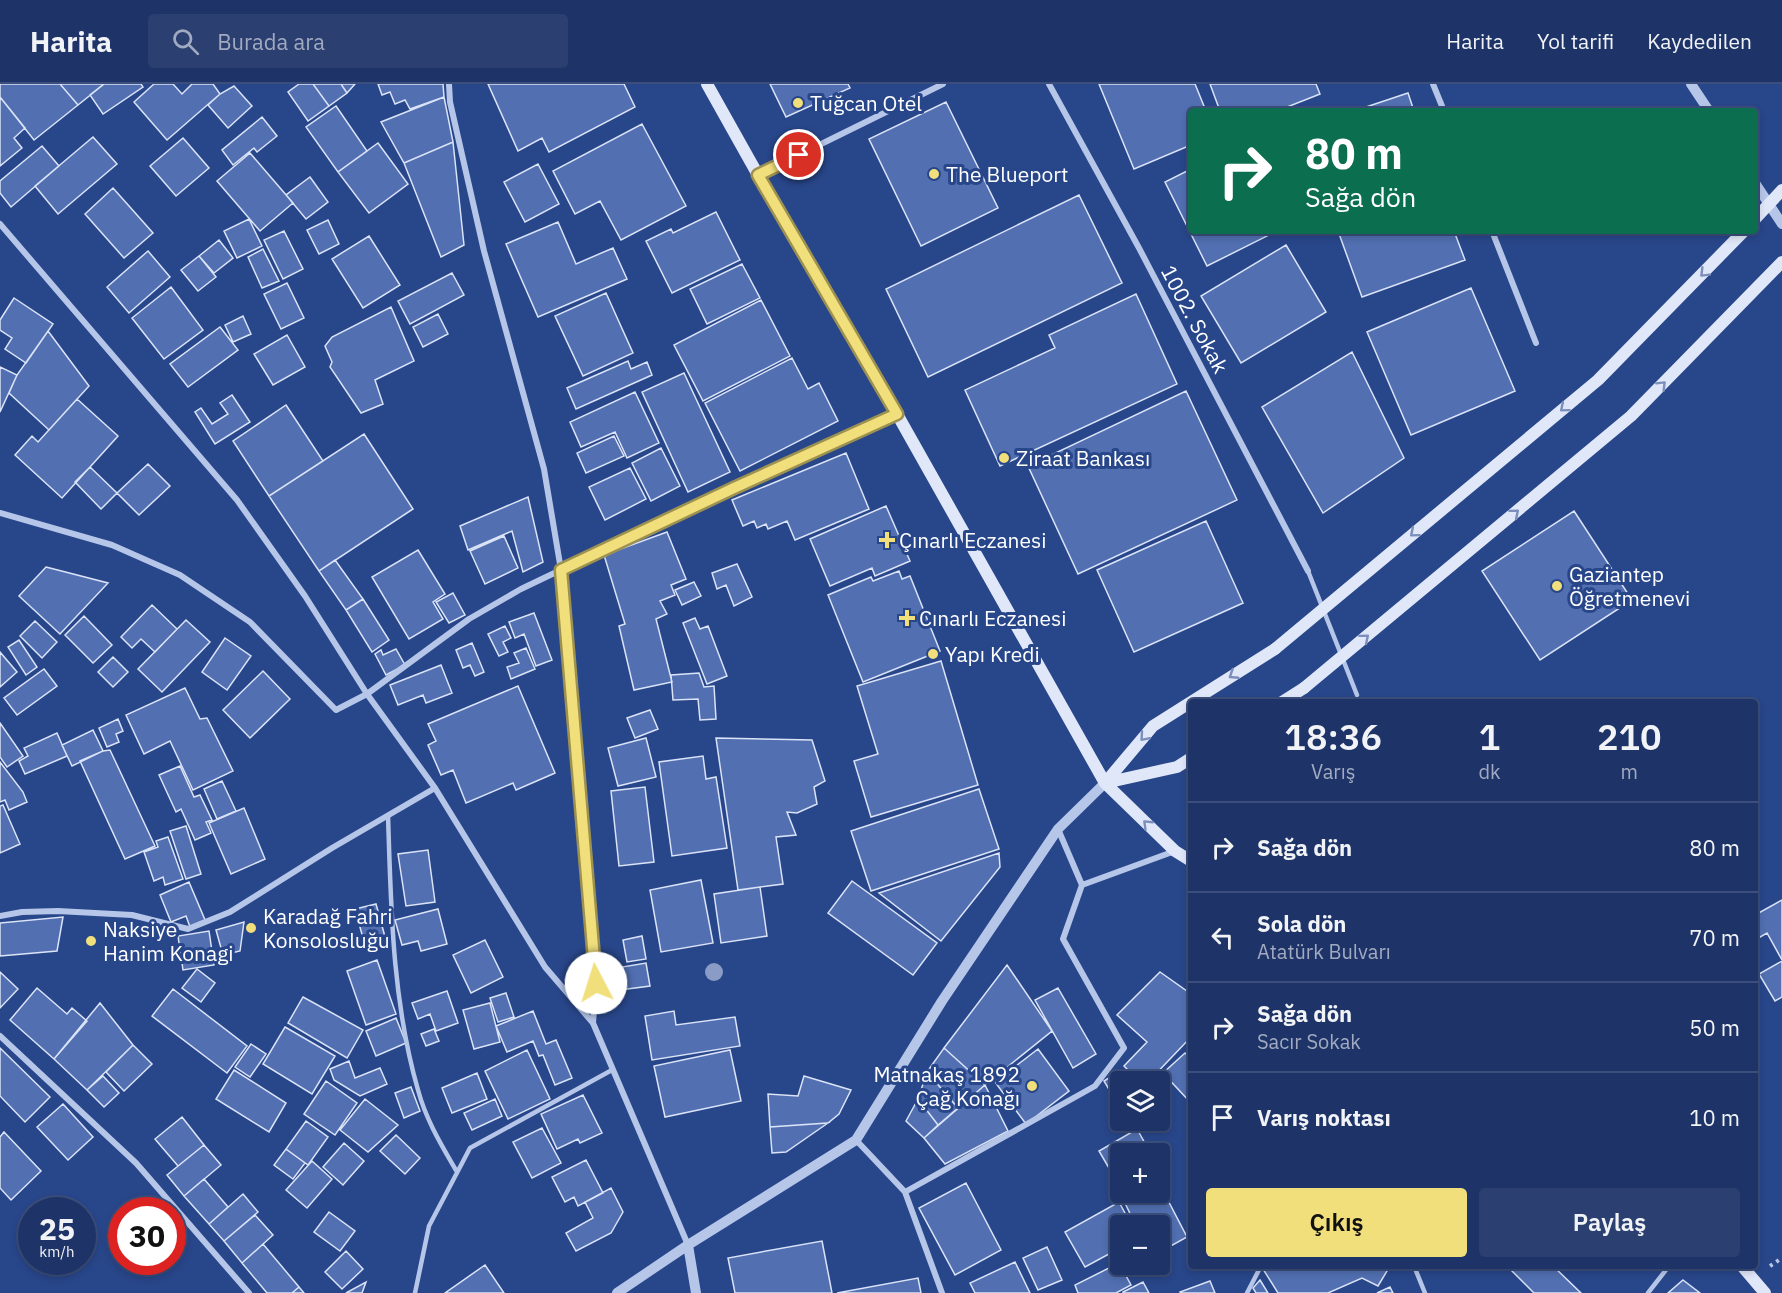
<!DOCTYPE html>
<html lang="tr">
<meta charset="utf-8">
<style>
:root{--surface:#1e3468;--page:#2b3f71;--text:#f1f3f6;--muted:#a1aac0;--line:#3c4f7c;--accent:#f1df7c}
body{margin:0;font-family:"IBM Plex Sans",sans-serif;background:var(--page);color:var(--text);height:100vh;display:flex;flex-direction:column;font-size:22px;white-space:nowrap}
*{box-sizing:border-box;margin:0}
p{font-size:20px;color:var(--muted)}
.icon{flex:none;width:33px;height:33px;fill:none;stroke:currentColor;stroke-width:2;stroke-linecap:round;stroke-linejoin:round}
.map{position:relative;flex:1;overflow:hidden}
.side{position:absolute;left:1188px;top:615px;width:570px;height:570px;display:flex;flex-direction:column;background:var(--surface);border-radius:6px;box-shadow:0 3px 9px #0003,0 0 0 2px var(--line)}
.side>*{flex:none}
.hud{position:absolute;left:1188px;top:24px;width:570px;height:126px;border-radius:6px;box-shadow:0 3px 9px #0003,0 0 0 2px var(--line);background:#0b6e4f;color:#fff;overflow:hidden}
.tools{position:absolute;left:1110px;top:987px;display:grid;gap:12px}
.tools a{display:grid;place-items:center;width:60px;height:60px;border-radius:6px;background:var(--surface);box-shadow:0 3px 9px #0003,0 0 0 2px var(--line);font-size:30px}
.speed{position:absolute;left:18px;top:1113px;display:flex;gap:12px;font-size:30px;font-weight:700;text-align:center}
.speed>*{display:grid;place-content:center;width:78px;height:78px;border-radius:50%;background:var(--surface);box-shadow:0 3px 9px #0003,0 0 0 2px var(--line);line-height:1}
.speed small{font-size:15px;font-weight:400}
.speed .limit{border:9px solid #d22;background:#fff;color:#111}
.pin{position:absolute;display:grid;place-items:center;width:51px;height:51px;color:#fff;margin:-26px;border:3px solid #fff;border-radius:50%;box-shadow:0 2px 6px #0007}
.me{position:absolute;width:66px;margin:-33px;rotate:355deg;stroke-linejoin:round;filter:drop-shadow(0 0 4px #0008)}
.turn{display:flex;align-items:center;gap:21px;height:126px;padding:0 18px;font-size:27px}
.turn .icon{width:78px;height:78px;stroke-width:2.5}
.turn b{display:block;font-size:42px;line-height:51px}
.eta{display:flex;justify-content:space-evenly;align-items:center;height:102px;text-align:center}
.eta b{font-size:36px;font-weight:600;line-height:42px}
.primary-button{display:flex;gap:12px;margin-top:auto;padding:12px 18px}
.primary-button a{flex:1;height:69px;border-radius:6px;background:var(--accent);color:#111;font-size:24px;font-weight:600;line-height:69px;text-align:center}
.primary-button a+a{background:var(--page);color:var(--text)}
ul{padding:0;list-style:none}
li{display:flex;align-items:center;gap:18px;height:90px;padding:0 18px;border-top:2px solid var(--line)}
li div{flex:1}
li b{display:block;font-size:22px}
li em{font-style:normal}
header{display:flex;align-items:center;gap:36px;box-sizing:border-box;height:84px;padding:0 30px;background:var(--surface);border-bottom:2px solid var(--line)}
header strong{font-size:28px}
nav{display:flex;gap:33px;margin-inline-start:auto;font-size:21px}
.search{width:420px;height:54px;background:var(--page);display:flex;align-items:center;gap:15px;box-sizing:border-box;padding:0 21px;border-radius:6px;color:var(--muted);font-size:22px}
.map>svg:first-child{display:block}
</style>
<header>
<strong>Harita</strong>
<div class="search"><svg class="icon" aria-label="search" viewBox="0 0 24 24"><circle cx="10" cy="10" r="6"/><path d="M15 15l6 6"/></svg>Burada ara</div>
<nav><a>Harita</a><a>Yol tarifi</a><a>Kaydedilen</a></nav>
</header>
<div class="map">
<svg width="1782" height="1209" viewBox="0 0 1782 1209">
<rect width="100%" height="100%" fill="#28468a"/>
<path fill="#516fb1" stroke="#dae3f7" stroke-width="1.5" d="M0 0H60L78 21 34 56 0 13Z
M60 0H104L78 21Z
M104 0H141L143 3 103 30 90 11Z
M154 0H173L182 10 192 0H213L220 10 167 56 134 18Z
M299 0H313L329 22 308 37 288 8Z
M313 0H341L347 9 329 22Z
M341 0H355L347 9Z
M378 0H443L444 13 410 25 405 16 395 20 390 8 382 11Z
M488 0H624L635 23 549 68 542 54 518 67Z
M770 0H848L850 4 786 33Z
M1099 0H1195L1206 27H1191V61L1134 85Z
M1210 0H1316L1320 10 1277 27H1220Z
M234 2 252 22 228 44 208 21 220 10Z
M1408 9 1414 27H1354Z
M0 13 25 44 14 54 22 64 0 82Z
M444 13 453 58 404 79 381 38Z
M946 18 998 124 921 162 869 55Z
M336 22 367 67 338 88 306 43Z
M262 33 277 52 257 68 254 64 233 81 222 66Z
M642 40 686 122 621 156 600 117 575 130 553 87Z
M93 53 117 80 58 130 35 102Z
M183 54 209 84 176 112 150 82Z
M453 58 464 161 441 173 404 79Z
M378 59 408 100 369 129 338 88Z
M42 62 59 82 11 123 0 109V97Z
M250 69 293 119 260 147 217 97Z
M538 80 559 120 525 138 504 98Z
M1191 85V147H1277L1207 182 1165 98Z
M310 93 328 118 306 135 286 111Z
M113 104 153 149 124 174 85 130Z
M1079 111 1122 199 928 293 886 205Z
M716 128 740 176 672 209 646 157 671 145 673 149Z
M249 135 262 162 237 174 224 147Z
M328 136 339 160 319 170 307 146Z
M558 138 576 180 613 164 627 195 538 233 506 160Z
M284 147 303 185 283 195 264 156Z
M1338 147H1454L1465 176 1362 213Z
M369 152 400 201 363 224 332 175Z
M219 156 233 174 214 189 199 172Z
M1286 161 1326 228 1241 279 1201 212Z
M263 165 279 197 262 204 248 173Z
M148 167 170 193 129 229 107 203Z
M199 172 216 193 198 207 181 186Z
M742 180 760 214 707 240 690 205Z
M452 189 464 211 410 240 398 217Z
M287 199 304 234 281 245 264 210Z
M171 203 203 246 164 275 132 234Z
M1471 204 1515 307 1411 351 1367 248Z
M606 209 633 269 583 292 555 232Z
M1136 210 1177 300 1000 382 965 306 1055 264 1049 251Z
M14 214 53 240 26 279 5 265 12 254 0 246V236Z
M761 216 790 272 703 317 674 261Z
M391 223 414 277 375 296 383 320 361 329 330 283 332 278 325 262 332 253Z
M438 230 448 250 423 263 413 243Z
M243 232 251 250 233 258 225 241Z
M220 243 238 266 188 303 170 280Z
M48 247 89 302 49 346 9 309 17 291Z
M287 251 305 283 273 301 254 270Z
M1352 268 1404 374 1323 429 1262 323Z
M792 274 808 305 819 299 838 337 740 387 705 319Z
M628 277 631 285 647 278 652 291 576 325 567 304Z
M0 283 17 291 0 328Z
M684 289 730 388 688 408 642 308Z
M1186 307 1237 416 1078 490 1028 382Z
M635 308 659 359 627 374 615 348 581 363 570 338Z
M232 311 250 338 215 360 195 328 201 324 212 340 228 330 220 319Z
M77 315 118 352 62 414 15 371 32 352 38 358Z
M286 321 323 377 269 412 233 357Z
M364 350 413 425 319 487 269 412Z
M614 352 624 372 586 389 577 369Z
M661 364 680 402 651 417 632 379Z
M846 369 869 425 795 456 787 437 768 445 766 440 757 444 754 437 743 442 732 416Z
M148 380 170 402 139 431 117 409Z
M90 383 117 409 101 425 75 398Z
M630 384 646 415 605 436 589 403Z
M528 413 543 478 523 488 512 447 468 466 460 442Z
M886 422 910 477 875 492 872 484 830 502 810 455Z
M1574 427 1632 516 1540 576 1482 487Z
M1206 437 1243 519 1134 568 1097 486Z
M667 448 686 495 671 501 675 511 660 517 667 530 656 535 672 598 634 606 619 542 625 540 604 471Z
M504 452 518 484 485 500 470 467Z
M418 466 445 510 433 518 443 535 409 555 372 493Z
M335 476 363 515 346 526 319 487Z
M737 480 752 513 734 522 726 501 717 505 712 489Z
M46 483 108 499 60 550 19 512Z
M899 487 902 495 910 492 940 567 863 598 828 511 871 493 873 497Z
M694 498 701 512 682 521 675 506Z
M453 509 465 531 449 539 436 518Z
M363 515 389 556 372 568 346 526Z
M152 521 177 545 155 568 141 555 132 564 121 553Z
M534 529 552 576 536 582 524 550 515 554 509 538Z
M84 532 112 561 93 579 65 551Z
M695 534 700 545 708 542 727 592 707 600 683 539Z
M186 536 210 558 162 608 138 585Z
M35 537 57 558 42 574 20 552Z
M505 542 511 554 503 558 508 568 499 572 488 550Z
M225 554 251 572 227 606 202 588Z
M19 556 37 583 26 591 8 563Z
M472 559 484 588 475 592 470 581 463 584 456 566Z
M526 564 535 585 511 595 507 583 519 579 514 569Z
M396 565 405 581 386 591 375 570 381 566 383 571Z
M0 568 17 588 0 603Z
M113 573 128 588 113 603 98 588Z
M941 577 978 701 871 733 854 677 878 670 857 602Z
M441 581 452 609 426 619 423 611 398 621 390 601Z
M44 585 57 602 17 631 4 614Z
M263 587 290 615 250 654 223 626Z
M699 589 704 603 714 602 716 635 700 636 698 615 673 616 671 591Z
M518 602 555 689 516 706 513 699 466 719 453 686 441 691 428 661 436 657 428 640Z
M185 604 200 635 207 634 233 687 193 706 170 657 144 670 126 631Z
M650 626 658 645 635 654 627 634Z
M118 635 123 647 116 650 119 658 107 663 99 644Z
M0 639 23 672 7 683 0 673Z
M93 646 103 667 72 682 62 661Z
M57 649 67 672 25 690 19 677 28 672 24 664Z
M646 654 656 693 618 702 608 664Z
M716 654 812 656 825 697 814 703 817 720 797 729 787 728 796 751 776 753 783 800 738 806Z
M110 666 155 762 125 775 80 677 103 667Z
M703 672 706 695 716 693 727 764 672 772 659 678Z
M0 678 23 708 27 718 9 726 5 716 0 718Z
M180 682 194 713 200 711 212 736 206 738 211 749 195 756 181 725 176 728 159 691Z
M222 697 236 727 217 735 204 705Z
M645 703 654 778 619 782 611 707Z
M979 705 999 765 871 807 851 747Z
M3 721 20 760 0 769V722Z
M244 724 265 775 231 790 209 739Z
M186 742 201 790 186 795 170 747Z
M168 753 183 795 165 801 163 793 154 797 144 768 158 763 156 757Z
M428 766 435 818 406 822 398 770Z
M999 769 1000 783 941 857 879 809Z
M701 796 713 859 661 868 650 806Z
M852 797 937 859 913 891 828 829Z
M189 798 205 836 190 843 186 832 171 838 160 811Z
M760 803 767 852 721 859 714 810Z
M1782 816V876L1767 849 1755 856V831Z
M376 820 387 860 366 865 355 825Z
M438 825 447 860 421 867 418 857 402 861 395 836Z
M63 833 57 867 0 872V839Z
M244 838 240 867 223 871 216 846Z
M209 847 214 881 183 886 178 852Z
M642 852 646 875 627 878 623 856Z
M485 856 503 893 471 909 453 871Z
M377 876 396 930 366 941 347 887Z
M1782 877V913L1775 917 1759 890Z
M646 879 650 902 620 906 616 884Z
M1007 881 1052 947 985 1001 944 964Z
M197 885 215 899 201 918 182 904Z
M0 888 18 905 0 924Z
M1160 888 1191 910V953L1148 998H1140L1124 982 1147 958 1117 931Z
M37 904 67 930 72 924 87 937 54 975 10 936Z
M1058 904 1096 970 1073 984 1035 916Z
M173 905 247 962 227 989 152 932Z
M447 907 458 939 436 947 430 930 418 935 412 919Z
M506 909 514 933 498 938 490 914Z
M303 913 363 946 347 974 288 939Z
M100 919 133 961 87 1006 54 975Z
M490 919 500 958 474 965 463 926Z
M533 927 546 960 556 956 572 994 555 1001 543 971 539 972 533 957 507 968 496 942Z
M674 927 676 941 735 933 740 962 652 976 645 932Z
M396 934 406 959 376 972 366 947Z
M285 943 335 972 312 1010 263 980Z
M434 945 439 957 426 962 421 950Z
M251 960 266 970 250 993 235 983Z
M133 961 152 980 124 1007 106 988Z
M0 964 50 1013 25 1038 0 1012Z
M944 964 985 1001 958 1024 927 988Z
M1038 965 1069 1007 1026 1040 995 998Z
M527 966 550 1015 508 1035 485 987Z
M730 966 741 1017 665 1033 654 982Z
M1185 969 1191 975V1019L1163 989Z
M349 977 355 994 380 984 387 1000 360 1012 334 996 330 985Z
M234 986 286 1019 269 1048 216 1015Z
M927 988 958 1024 938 1041 918 1015Z
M1118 988 1124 998H1120V1024L1104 997Z
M477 989 487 1015 452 1029 442 1004Z
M103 992 119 1009 104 1023 87 1006Z
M804 992 851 1006 839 1030 828 1039 770 1043 768 1010 798 1012Z
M326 997 357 1019 335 1051 304 1030Z
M985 1001 1008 1047 945 1080 924 1054Z
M411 1003 420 1027 404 1034 395 1009Z
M583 1011 602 1049 580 1059 578 1055 557 1065 541 1030Z
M365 1015 398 1041 368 1068 340 1046Z
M495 1015 502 1032 472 1046 464 1029Z
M918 1015 938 1041 924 1054 906 1037Z
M63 1020 93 1053 68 1076 37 1043Z
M182 1033 204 1061 178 1082 155 1055Z
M306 1037 328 1053 308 1081 286 1065Z
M828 1039 786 1068 772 1069 770 1043Z
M542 1044 561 1079 532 1094 513 1058Z
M1137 1045 1151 1070H1120V1103L1099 1067Z
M4 1048 41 1087 11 1116 0 1104V1053Z
M396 1051 420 1074 405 1090 380 1067Z
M344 1059 364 1077 343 1101 323 1083Z
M204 1061 221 1081 184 1112 167 1091Z
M286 1065 305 1079 293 1095 274 1081Z
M586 1076 603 1109 578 1122 574 1113 565 1118 552 1093Z
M312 1077 332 1095 307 1124 286 1106Z
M204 1095 228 1123 209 1140 184 1112Z
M966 1099 1001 1166 955 1191 919 1124Z
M1160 1101 1187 1153 1160 1168V1142H1136L1124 1117 1139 1108H1160Z
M611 1104 623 1128 611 1149 576 1167 566 1149 593 1134 585 1118Z
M243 1110 258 1128 224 1157 209 1140Z
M1119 1118 1132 1142H1120V1164L1085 1183 1065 1148Z
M329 1128 355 1147 340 1167 314 1148Z
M255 1131 273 1151 242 1179 224 1157Z
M822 1157 832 1209H735L728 1174Z
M263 1160 299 1203 292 1209H267L242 1179Z
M1047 1163 1062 1196 1038 1206 1023 1174Z
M346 1167 363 1185 342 1205 325 1188Z
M1015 1178 1030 1209H975L970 1199Z
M1119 1179 1131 1201 1116 1209H1078L1075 1201Z
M485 1181 504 1209H445Z
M1266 1182H1390L1378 1202 1362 1194 1328 1209H1278L1263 1185Z
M1509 1182H1553L1581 1209H1534L1508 1183Z
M918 1194 921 1209H837Z
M1260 1196 1268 1209H1256L1253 1204Z
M1683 1196 1700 1209H1668Z
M1210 1197 1215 1209H1181L1180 1208Z
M366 1198 362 1209H346Z
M1143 1198 1149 1209H1123V1208Z
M299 1203 304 1209H292Z
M1390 1203 1393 1209H1377Z"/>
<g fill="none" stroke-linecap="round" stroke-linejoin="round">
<path stroke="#b6c6e9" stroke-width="4" stroke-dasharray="3 4.5" stroke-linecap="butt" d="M1770 1182 1782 1174"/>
<path stroke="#b6c6e9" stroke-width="4.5" d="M1308 487 1357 611
M388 731C391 823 392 916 418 1006 426 1036 442 1062 457 1088
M1414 1182 1425 1209
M415 1209 429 1142 470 1064 612 986
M1247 1209 1261 1182
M1648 1209 1669 1182"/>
<path stroke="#b6c6e9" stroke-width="6" d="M449 0 450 18 484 167 544 385 561 486 596 899 593 939
M1049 0 1139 164 1308 487
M1433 0 1444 27
M758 91 943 0
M0 140 237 416 305 512 367 610 435 704 545 883 593 939 688 1161
M1492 147 1536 259
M0 429 112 461 180 491 250 538 336 626 367 610 469 535 521 505 734 403 896 330
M1058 745 1082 801
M0 832 22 828 58 827 132 831 188 845 230 828 332 764 435 704
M0 952 136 1079 249 1209
M856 1056 905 1108 1095 1002 1124 964 1063 855 1082 801 1175 767
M905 1108 942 1209"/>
<path stroke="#b6c6e9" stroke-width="10" d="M1691 0 1709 27
M1755 99 1782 140
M688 1161 696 1209
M617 1209 688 1161 856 1056 942 917 1058 745 1105 699"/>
<path stroke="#e0e7f8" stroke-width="12" d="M707 0 758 91 897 330 1105 699 1175 767 1191 777
M1191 618 1275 565
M1282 618 1304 604
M1105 699 1153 642 1191 618
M1105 699 1177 683 1191 674
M1742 1182 1765 1209"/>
<path stroke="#e0e7f8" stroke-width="12" d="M1755 135 1782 106
M1275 565 1598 296 1744 147
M1304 604 1631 332 1782 178"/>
</g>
<circle fill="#8a9cc6" cx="714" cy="888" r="9"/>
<defs><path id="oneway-chevron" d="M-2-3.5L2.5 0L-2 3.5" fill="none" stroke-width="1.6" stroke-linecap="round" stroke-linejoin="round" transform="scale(1.5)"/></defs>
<g stroke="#7b8ebc">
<use href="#oneway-chevron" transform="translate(1704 189) rotate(135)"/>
<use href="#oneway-chevron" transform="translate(1662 301) rotate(-45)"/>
<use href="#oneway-chevron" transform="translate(1564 324) rotate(140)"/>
<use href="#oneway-chevron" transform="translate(1515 429) rotate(-40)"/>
<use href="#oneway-chevron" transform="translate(1414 449) rotate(140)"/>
<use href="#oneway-chevron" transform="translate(1365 554) rotate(-40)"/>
<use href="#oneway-chevron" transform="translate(1233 591) rotate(147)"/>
<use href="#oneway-chevron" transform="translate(1144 653) rotate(131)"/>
<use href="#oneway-chevron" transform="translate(1147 740) rotate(-136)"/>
</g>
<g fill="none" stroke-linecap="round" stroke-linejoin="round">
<defs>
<path id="route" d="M596 899 561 486 734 404 897 330 758 91 799 71"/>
</defs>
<use href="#route" stroke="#9d9151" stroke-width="15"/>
<use href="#route" stroke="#f1df7c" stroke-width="10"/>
</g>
<g fill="#f1df7c" stroke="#28468a" stroke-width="2">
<circle cx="798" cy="19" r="6"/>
<circle cx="934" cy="90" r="6"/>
<circle cx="1004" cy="374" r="6"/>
<path d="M884 447h6v6h6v6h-6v6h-6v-6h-6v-6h6z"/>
<circle cx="1557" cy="502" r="6"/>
<path d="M904 525h6v6h6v6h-6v6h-6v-6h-6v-6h6z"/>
<circle cx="933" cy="570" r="6"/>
<circle cx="251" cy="844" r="6"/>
<circle cx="91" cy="857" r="6"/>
<circle cx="1032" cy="1002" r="6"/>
</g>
<g text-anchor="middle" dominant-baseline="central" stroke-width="6" stroke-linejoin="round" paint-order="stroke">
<g font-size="21" fill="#fff" stroke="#28468a" text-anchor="start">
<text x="810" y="19">Tuğcan Otel</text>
<text x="946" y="90">The Blueport</text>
<text x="1016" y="374">Ziraat Bankası</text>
<text x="899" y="456">Çınarlı Eczanesi</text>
<text x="1569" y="490">Gaziantep<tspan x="1569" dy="24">Öğretmenevi</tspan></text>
<text x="919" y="534">Cınarlı Eczanesi</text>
<text x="945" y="570">Yapı Kredi</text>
<text x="263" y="832">Karadağ Fahri<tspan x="263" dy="24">Konsolosluğu</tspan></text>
<text x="103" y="845">Naksiye<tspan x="103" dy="24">Hanim Konagi</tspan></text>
<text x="1020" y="990" text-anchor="end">Matnakaş 1892<tspan x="1020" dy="24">Çağ Konağı</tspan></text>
</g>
<g font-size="21" fill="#fff" stroke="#28468a">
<text transform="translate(1195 235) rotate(62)">1002. Sokak</text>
</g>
</g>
</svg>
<div class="tools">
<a><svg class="icon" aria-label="layers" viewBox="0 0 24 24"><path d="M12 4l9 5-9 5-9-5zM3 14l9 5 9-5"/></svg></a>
<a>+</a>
<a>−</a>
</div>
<div class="speed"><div>25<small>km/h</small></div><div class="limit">30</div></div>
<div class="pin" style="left:799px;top:71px;background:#d93025"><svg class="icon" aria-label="arrive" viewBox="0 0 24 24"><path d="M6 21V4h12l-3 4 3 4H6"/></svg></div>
<svg class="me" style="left:596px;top:899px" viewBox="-20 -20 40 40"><circle r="19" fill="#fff"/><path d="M0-13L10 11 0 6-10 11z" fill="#f1df7c"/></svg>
<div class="hud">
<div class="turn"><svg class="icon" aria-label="right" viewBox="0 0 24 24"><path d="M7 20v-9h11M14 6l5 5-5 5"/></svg><div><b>80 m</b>Sağa dön</div></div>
</div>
<section class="side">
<div class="eta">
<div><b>18:36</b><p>Varış</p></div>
<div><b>1</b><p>dk</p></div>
<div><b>210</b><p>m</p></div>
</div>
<ul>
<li><svg class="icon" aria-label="right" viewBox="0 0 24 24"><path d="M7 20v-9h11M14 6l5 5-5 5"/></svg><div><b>Sağa dön</b></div><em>80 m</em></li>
<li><svg class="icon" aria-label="left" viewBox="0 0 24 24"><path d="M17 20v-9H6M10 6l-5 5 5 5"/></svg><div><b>Sola dön</b><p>Atatürk Bulvarı</p></div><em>70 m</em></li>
<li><svg class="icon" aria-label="right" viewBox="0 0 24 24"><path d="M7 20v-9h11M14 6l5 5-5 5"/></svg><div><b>Sağa dön</b><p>Sacır Sokak</p></div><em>50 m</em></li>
<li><svg class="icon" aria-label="arrive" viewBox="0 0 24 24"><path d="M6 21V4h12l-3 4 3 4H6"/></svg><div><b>Varış noktası</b></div><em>10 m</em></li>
</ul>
<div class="primary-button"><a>Çıkış</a><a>Paylaş</a></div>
</section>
</div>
